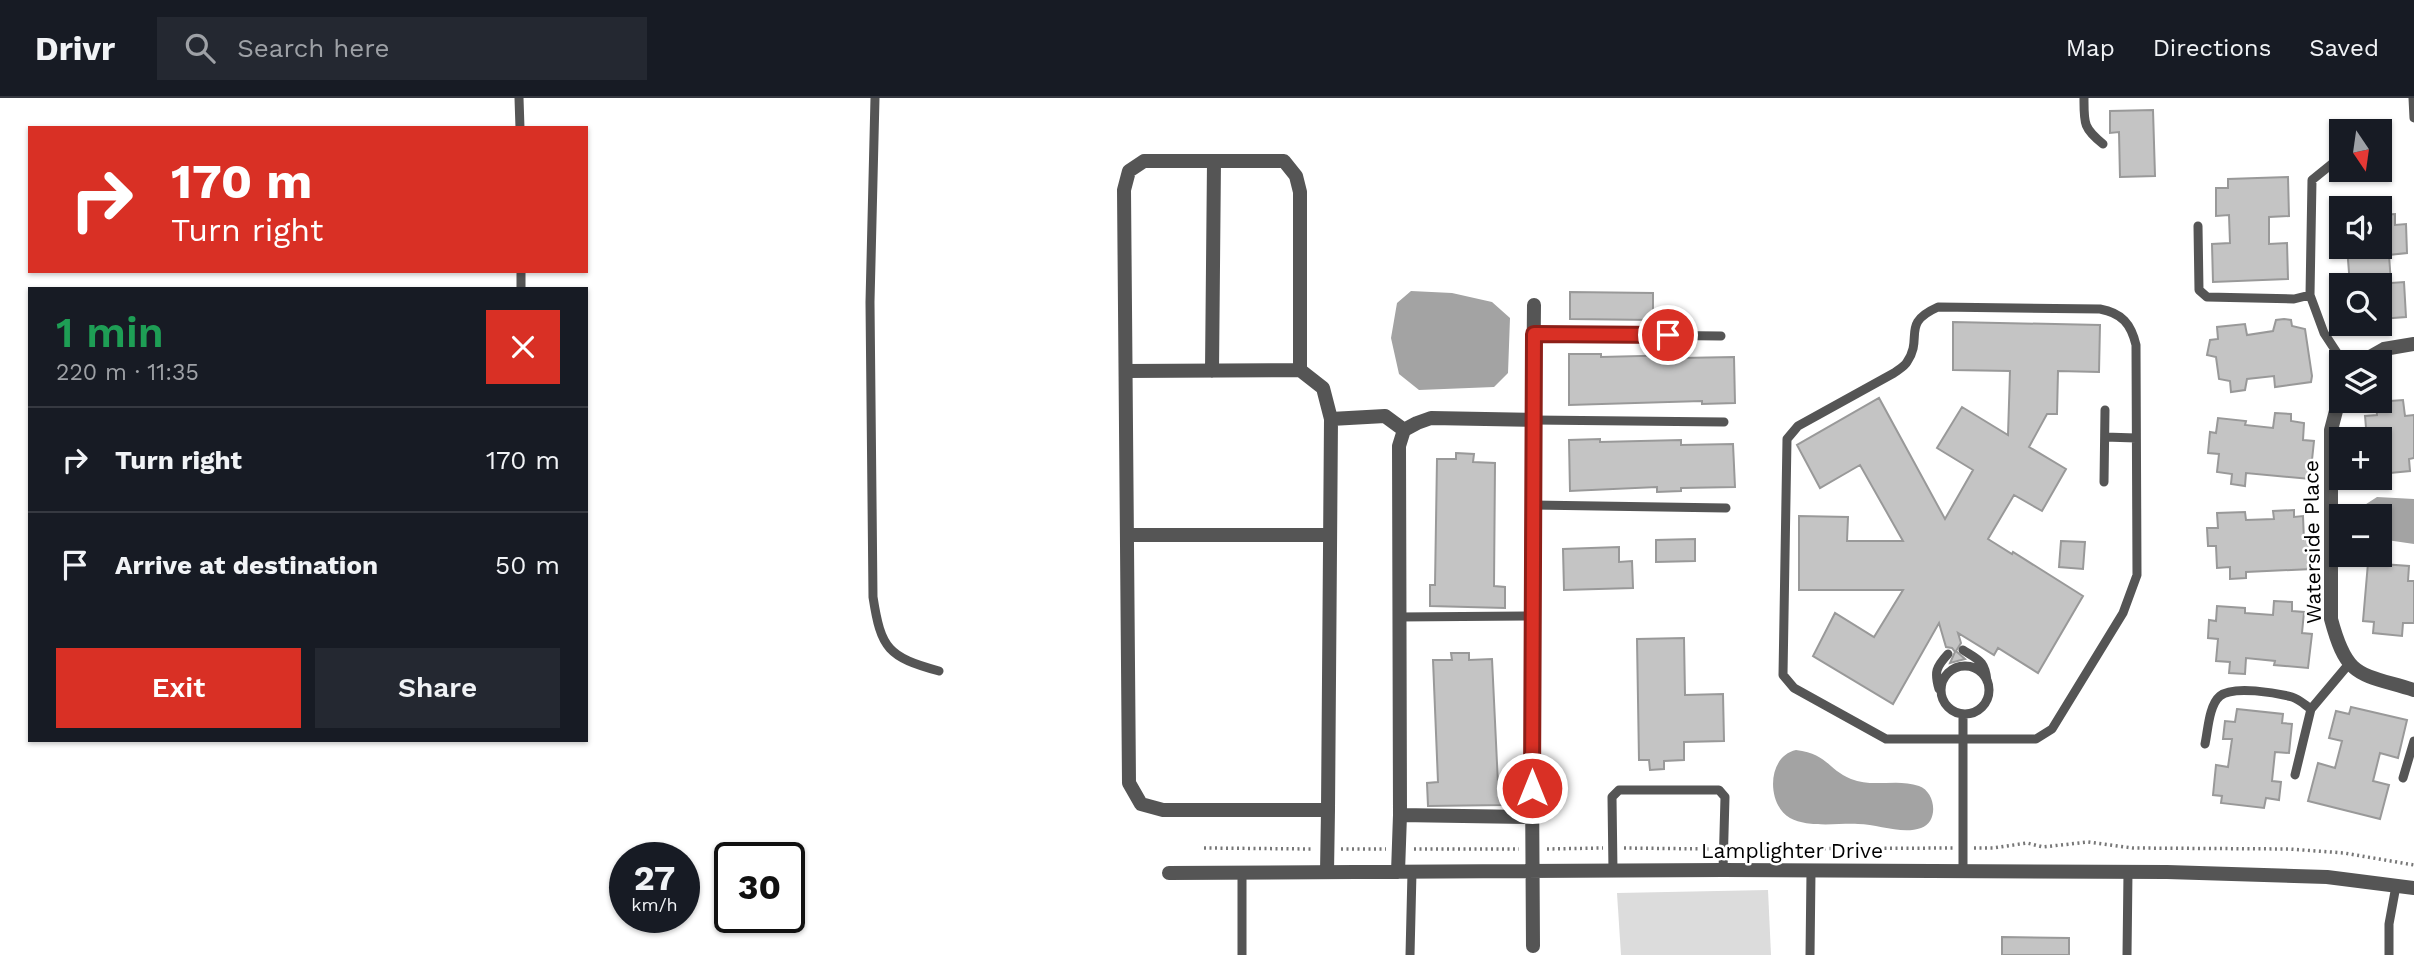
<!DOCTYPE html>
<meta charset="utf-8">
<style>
:root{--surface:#171b24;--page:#242831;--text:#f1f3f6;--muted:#9ea1a6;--line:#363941;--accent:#d93025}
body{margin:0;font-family:"Work Sans",sans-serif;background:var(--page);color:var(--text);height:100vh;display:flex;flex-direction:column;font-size:26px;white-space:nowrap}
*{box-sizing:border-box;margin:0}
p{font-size:23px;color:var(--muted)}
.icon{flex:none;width:38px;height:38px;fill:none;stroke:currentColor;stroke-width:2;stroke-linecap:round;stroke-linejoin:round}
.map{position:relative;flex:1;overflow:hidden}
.details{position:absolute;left:28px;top:189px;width:560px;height:455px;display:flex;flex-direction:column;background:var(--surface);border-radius:0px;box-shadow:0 2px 5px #0004}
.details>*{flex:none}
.guide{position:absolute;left:28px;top:28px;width:560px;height:147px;border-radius:0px;box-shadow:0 2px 5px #0004;background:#d93025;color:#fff;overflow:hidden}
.needle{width:46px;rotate:167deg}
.controls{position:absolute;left:2329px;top:21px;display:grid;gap:14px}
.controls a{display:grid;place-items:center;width:63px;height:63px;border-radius:0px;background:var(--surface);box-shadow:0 2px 5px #0004;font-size:35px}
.speed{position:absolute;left:609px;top:744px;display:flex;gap:14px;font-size:35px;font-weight:700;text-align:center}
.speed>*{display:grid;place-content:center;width:91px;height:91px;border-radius:50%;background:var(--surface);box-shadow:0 2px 5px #0004;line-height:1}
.speed small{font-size:18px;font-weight:400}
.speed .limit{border:4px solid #111;border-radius:10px;background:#fff;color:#111}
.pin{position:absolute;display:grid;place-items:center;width:60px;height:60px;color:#fff;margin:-30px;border:4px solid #fff;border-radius:50%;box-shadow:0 2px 7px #0007}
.me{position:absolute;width:77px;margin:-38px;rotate:0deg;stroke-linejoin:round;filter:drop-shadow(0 0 5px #0008)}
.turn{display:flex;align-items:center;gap:24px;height:147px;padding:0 28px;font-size:32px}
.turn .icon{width:91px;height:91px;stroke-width:2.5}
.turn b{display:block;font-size:49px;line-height:60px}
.round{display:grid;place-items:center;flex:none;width:74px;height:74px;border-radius:0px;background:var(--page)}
.overview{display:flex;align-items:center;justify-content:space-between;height:119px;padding:0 28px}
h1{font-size:42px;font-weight:600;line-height:52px;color:#1e9e55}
.button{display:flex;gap:14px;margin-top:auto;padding:14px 28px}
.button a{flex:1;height:80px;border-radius:0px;background:var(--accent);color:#fff;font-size:28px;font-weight:600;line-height:80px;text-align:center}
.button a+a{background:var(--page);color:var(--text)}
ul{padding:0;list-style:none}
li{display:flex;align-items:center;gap:21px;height:105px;padding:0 28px;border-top:2px solid var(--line)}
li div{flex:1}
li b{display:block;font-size:26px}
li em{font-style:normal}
header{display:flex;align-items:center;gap:42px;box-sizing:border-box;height:98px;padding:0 35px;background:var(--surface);border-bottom:2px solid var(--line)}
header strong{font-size:33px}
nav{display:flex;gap:38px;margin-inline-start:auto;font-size:24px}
.search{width:490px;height:63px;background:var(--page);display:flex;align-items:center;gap:18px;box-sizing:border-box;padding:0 24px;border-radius:0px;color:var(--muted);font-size:26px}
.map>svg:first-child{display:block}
</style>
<header>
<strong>Drivr</strong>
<div class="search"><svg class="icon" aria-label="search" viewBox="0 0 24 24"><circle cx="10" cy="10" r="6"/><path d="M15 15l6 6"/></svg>Search here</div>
<nav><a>Map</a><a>Directions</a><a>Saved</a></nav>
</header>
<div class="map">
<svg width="2414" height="857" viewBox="0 0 2414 857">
<rect width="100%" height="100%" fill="#fff"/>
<path fill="#dcdcdc" d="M1768 792 1771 857H1621L1617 795Z"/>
<path fill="#a3a3a3" d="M1411 193 1452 195 1492 204 1510 220 1508 275 1494 289 1419 292 1399 276 1391 240 1397 205Z
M2377 399 2414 401V446L2380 441V418H2359L2360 410Z
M1796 652C1828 656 1827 671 1851 681 1873 690 1897 680 1919 688 1936 694 1939 724 1921 730 1902 737 1878 726 1858 726 1838 725 1808 730 1790 720 1766 706 1767 658 1796 652Z"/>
<path fill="#c4c4c4" stroke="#999" stroke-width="2" d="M2153 12 2155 78 2120 79 2119 34 2110 35V13Z
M2288 79 2289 118 2269 119V146L2287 145 2288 181 2213 184 2212 146 2230 145 2229 117 2216 118V90H2228V81Z
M2395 116V127L2406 126 2407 155 2389 157 2391 185 2404 184 2406 219 2380 221V187H2350L2347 149H2380V117Z
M1570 194 1653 195V222L1570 221Z
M2284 221 2291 222 2292 228 2305 231 2312 278 2311 284 2275 289 2274 278 2247 281 2245 292 2231 294 2230 283 2219 281 2216 259 2207 257 2210 242 2218 241 2217 229 2245 226 2247 237 2273 233 2276 222Z
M1953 224 2100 227 2099 274 2058 273 2057 316H2047L2029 349 2066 371 2042 413 2014 397 1988 441 2012 456 2013 454 2083 498 2038 575 1998 550 1994 557 1958 535 1961 545 1956 553 1965 561 1950 565 1955 554 1952 550 1946 549 1939 525 1893 606 1813 558 1835 515 1874 539 1903 492H1799V418L1848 419 1847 443H1903L1860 367 1820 390 1797 347 1879 300 1945 421 1973 372 1937 350 1962 309 2008 337 2010 273 1953 272Z
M1569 256H1601V259L1680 257V260L1734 259 1735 305 1702 306V303L1569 307Z
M2403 302 2405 318 2414 317V360L2409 361 2410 373 2380 376V341H2367L2365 318 2377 317 2376 304Z
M2275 315 2291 316V323L2304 325 2303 342 2314 343 2310 381 2246 375 2245 388 2231 386 2232 376 2217 374 2219 356 2208 355 2210 334 2216 335 2218 320 2246 323 2245 327 2273 330Z
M1600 341V344L1681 342V347L1733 346 1735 389 1681 390V393L1657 394V389L1570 393 1569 342Z
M1456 355 1474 356 1473 364 1495 365 1494 488 1505 489V510L1430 508V487H1435L1437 361H1456Z
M2294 412V419L2303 418 2304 442H2311L2312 471 2246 474V480L2230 481V469L2217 470 2216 448H2208L2207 430H2218L2217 415 2245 414 2246 422 2274 421 2273 413Z
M1695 441V463L1656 464V442Z
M2061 443 2085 444 2083 471 2059 469Z
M1619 449V464L1632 463 1633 490 1564 492 1563 451Z
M2368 465 2409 468 2408 483H2414V525H2403L2402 538 2373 535 2374 524 2363 523Z
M2274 503 2292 504V513L2304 514 2302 535 2312 536 2308 570 2274 567 2275 563 2246 560 2245 576 2229 575 2230 564 2216 563 2218 541 2208 540 2209 522 2216 523 2217 508 2245 510V515L2273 517Z
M1684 540 1685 597 1723 596 1724 643 1684 644V662L1664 663V671L1650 672 1649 662H1639L1637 541Z
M1451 555H1469V562L1492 561 1498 686H1504L1505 707 1428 708 1427 685 1438 684 1433 562H1452Z
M2351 609 2407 622 2398 660 2380 655 2373 683 2389 687 2380 721 2308 703 2318 665 2335 670 2342 643 2329 640 2336 613 2349 616Z
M2237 611 2283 616 2282 625 2292 626 2289 655 2275 654 2272 683 2281 684 2279 702 2266 700 2264 710 2221 705 2222 698 2213 697 2216 667 2228 669 2232 641H2223L2225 623 2235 624Z
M2002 839 2069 840V857H2002Z"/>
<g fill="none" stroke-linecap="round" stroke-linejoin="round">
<path stroke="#777" stroke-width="3.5" stroke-dasharray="2 3.5" stroke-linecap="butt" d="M1204 750 1312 751
M1624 750 1711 751
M1974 750H1993L2027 745 2043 749 2088 744 2133 750 2289 751 2344 755 2414 767
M1341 751H1386
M1414 751H1519
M1547 751 1603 750
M1736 751 1953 750"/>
<path stroke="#555" stroke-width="9" d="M519 0 520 30
M875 0 870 204 873 499C881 551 888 559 939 573
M2084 0C2084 25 2083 30 2103 46
M2413 0 2414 20
M2333 65 2312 82 2310 197 2324 235 2343 264
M2198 128 2199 192 2207 199 2294 201 2310 197
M521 173V191
M1938 209 2100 211C2122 215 2131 226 2136 247L2137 477 2123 515 2052 631 2036 641H1886L1794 590 1783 577 1787 341 1798 328 1894 275C1898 272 1905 268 1907 264 1924 239 1900 226 1938 209Z
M1534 236 1721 238
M1534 322 1724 324
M2105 339 2136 340
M2104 384 2105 312
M1533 407 1726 410
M1399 519 1531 518
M1963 552C1979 562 1985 563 1987 583
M1941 592a24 24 0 1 1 48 0a24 24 0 1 1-48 0Z
M1939 591C1934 574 1936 569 1948 556
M1963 616V773
M2205 646C2208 632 2209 607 2220 598 2233 587 2277 595 2292 599 2299 601 2305 607 2311 611
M2295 677 2311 611 2348 567
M2403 680 2414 643
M1613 773 1612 699 1619 692H1719L1725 699 1723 772
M1242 775V857
M1410 857 1412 774
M1810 857 1811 774
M2127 857 2128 774
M2389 857V826L2396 788"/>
<path stroke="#555" stroke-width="14" d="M2361 264 2384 251 2414 246
M1126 273 1300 272
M1212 273 1214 63
M2342 290 2331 332V521C2347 581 2359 575 2414 592
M1127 437H1330
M1328 712 1331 321
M1400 717 1533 719
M1327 774 1328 712H1163L1141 706 1129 685 1124 92 1129 73 1144 63H1284L1296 78 1300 94V272L1323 290 1331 321 1385 318 1404 332
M1398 774 1400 717 1399 348 1404 332 1417 325 1431 320 1534 322
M1169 775 1723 772 2167 774 2327 779 2414 790
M1533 848 1531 518 1534 207"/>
</g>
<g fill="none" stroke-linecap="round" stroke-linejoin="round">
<defs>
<path id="route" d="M1532 690 1534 236 1668 237"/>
</defs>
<use href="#route" stroke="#8d1f18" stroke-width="18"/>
<use href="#route" stroke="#d93025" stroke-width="12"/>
</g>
<g text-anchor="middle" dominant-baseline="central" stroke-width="5" stroke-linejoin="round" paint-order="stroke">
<g font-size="21" fill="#000" stroke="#fff">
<text transform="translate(2312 444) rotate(-91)">Waterside Place</text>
<text x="1792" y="752">Lamplighter Drive</text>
</g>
</g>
</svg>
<div class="controls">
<a><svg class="needle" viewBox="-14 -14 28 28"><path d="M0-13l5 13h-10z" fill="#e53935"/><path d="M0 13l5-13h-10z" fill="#9ea1a6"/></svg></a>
<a><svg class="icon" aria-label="sound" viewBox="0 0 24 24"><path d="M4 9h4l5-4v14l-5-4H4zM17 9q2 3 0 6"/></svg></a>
<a><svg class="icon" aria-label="search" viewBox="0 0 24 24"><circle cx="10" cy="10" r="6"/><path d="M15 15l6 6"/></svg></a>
<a><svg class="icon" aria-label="layers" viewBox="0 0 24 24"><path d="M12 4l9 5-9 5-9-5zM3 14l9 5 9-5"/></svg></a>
<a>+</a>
<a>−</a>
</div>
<div class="speed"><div>27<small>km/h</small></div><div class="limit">30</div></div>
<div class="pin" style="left:1668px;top:237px;background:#d93025"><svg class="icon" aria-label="arrive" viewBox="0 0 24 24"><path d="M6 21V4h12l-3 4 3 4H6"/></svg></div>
<svg class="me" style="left:1532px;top:690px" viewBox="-20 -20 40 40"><circle r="17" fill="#d93025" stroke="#fff" stroke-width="3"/><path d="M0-11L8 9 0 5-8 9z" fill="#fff"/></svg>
<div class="guide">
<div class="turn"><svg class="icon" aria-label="right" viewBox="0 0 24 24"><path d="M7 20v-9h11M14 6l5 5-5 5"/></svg><div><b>170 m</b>Turn right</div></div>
</div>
<section class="details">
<div class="overview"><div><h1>1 min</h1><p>220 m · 11:35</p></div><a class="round" style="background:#d93025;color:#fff"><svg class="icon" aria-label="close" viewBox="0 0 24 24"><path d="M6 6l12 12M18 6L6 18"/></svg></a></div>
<ul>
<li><svg class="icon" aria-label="right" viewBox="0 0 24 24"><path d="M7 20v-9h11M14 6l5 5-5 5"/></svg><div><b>Turn right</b></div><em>170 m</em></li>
<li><svg class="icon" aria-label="arrive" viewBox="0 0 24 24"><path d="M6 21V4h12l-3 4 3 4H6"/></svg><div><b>Arrive at destination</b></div><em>50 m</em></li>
</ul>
<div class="button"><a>Exit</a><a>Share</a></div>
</section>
</div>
